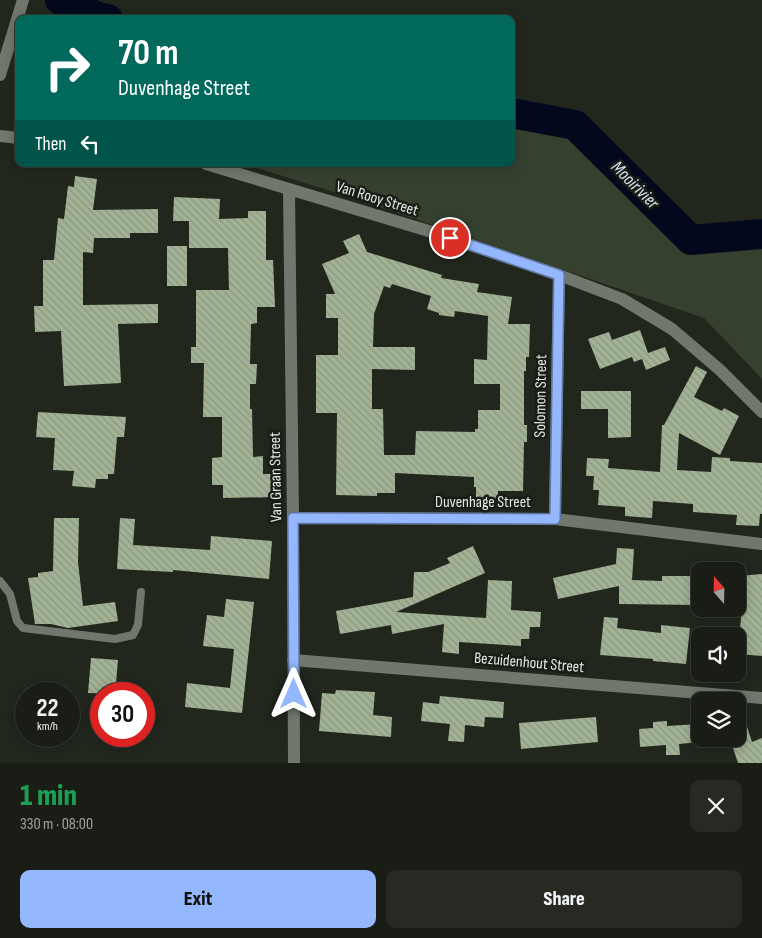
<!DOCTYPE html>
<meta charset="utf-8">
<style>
:root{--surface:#1a1d16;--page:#272a23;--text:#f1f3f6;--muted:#9fa2a1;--line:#383b35;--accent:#94b7fd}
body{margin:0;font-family:"Sofia Sans Condensed",sans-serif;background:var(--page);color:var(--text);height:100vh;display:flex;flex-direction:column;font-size:19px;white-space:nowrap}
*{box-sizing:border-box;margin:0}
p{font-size:16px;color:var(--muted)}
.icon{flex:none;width:28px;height:28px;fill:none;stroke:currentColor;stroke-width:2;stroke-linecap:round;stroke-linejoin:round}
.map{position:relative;height:763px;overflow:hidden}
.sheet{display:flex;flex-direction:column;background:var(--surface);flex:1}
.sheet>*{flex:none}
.top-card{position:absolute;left:15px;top:15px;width:500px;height:152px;border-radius:10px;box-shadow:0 2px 12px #0003,0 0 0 1px var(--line);background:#00695c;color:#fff;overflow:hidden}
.needle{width:32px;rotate:340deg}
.controls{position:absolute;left:691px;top:562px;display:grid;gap:10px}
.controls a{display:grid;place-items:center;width:55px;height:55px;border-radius:10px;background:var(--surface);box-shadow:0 2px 12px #0003,0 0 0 1px var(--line);font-size:25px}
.speed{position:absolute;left:15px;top:682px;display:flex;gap:10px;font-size:25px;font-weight:700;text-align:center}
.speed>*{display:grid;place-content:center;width:65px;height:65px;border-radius:50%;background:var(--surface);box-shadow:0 2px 12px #0003,0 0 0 1px var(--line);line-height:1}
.speed small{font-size:12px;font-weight:400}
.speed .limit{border:8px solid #d22;background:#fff;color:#111}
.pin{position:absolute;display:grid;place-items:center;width:42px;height:42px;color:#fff;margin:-21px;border:2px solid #fff;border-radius:50%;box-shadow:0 1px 5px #0007}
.me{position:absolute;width:55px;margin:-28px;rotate:0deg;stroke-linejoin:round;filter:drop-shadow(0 0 4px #0008)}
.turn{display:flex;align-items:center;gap:18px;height:105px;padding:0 20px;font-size:22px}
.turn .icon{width:65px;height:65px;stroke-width:2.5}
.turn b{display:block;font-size:35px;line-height:42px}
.then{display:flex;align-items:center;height:48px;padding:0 20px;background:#0003;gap:10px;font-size:19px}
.round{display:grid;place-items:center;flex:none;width:52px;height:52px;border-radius:10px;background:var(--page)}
.overview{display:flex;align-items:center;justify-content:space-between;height:85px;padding:0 20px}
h1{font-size:30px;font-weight:800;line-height:38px;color:#1e9e55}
.action{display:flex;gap:10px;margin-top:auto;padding:10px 20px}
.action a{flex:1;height:58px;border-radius:10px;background:var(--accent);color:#111;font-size:20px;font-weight:800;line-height:58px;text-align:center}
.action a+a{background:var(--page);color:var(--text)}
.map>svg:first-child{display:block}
</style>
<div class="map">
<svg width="762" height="763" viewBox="0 0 762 763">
<defs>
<pattern id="building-back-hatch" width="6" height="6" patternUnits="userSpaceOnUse" patternTransform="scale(1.25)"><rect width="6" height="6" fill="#a1b295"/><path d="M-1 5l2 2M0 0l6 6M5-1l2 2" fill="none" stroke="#8a9781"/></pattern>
</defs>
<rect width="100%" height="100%" fill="#22271e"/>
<path fill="#36402f" d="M511 113 575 125 690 240 762 234V379L704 318 366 202 244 164H511Z"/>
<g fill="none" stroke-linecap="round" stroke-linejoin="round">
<path stroke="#03091d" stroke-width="30" d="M60 0 98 17 108 19
M511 113 575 125 691 240 762 234"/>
</g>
<path fill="url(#building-back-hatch)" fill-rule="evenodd" d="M75 176 97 179 93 210 158 209V233H130V238H94L93 253 83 252V305L158 304V323L118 324 121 383 64 386 61 331 35 332 34 306H43V260H54L58 218 64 219 68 186 74 187Z
M174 197 220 199 219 219 248 218V211H266V260H273L275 307H257V323L251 324 250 364H257L256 384H250V409H252L253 457 263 456V474H274L275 497 223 498V485H212V458L222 457V417H203L204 363H191V347H196V290H229L228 248H189V221H173Z
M359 234 367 252 442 275 441 278 479 284 477 292 512 297 508 324H530L529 357H526V371H524V425H527V442H524L523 491H498V503H476V487H474V477L395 473V493H377V496L336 495 337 413H316V355H338V318H326V294H335L322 264 349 253 343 241ZM392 284 431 296 427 309 439 313V315L454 317 455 311 488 316 487 360 474 359V384H500V410H478V429H475V432L416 431 415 455H384L383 409H372V369L415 370V347H373L374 314 384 286 390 288Z
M167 246H187V286H167Z
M640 330 648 353 665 347 670 360 646 370 642 359 634 362 632 357 600 369 588 339 609 332 612 340Z
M696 366 707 372 694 397 722 411 724 408 739 416 720 455 679 433 677 470 711 472 712 457 730 458V461L762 463V514H760L759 526 736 525 737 515 693 512V504L653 501 652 518 625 516V507L598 505 599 490H593L594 476H586L587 458 609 459 608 468 660 472 662 425H664Z
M581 391H631V437L608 438V409H581Z
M38 412 126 417 124 437H117L114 474H108V479H96L95 488 72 486 74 471 53 470 55 438 36 437Z
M54 518H79L78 562 83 606 115 602 118 621 68 628 51 624H35L28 578 38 577V573L53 571Z
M120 518 135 519 133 545 210 550 211 536 272 541 269 579 173 570V572L117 569Z
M473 546 485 573 396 612 486 618 488 580 512 581 511 610 541 612 540 627H530L529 639H521V646L459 642V654L442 652 444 624 392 634 391 625 340 634 336 611 413 597 414 572H428L450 563 447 558Z
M617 548 634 549 632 580 662 581V576H698L697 605 619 604V586L558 599 553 578 616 564Z
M762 574V656L738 654V629H740L743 598H738V576Z
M226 599 254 602 242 713 185 707 187 683 230 688 234 649 203 646 207 615 224 617Z
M604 617 618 618 617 628 661 633V625L690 628 686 664 653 661V659L600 655Z
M91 658 118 660 115 694 88 693Z
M336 690 375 692 373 715 392 717 391 737 319 731 322 693 335 694Z
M440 696 504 702 503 718 485 717 484 727 465 725 464 742 448 741 450 724 421 721 423 702 439 704Z
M740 705 752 742 762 738V763H738L730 739H738V706Z
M596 717 598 742 521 749 519 723Z
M667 721V726L698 724 699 742 679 744 680 755H666V745L640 747 639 729 653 728V722Z"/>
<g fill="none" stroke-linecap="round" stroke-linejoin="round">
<path stroke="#71776d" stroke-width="8" d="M0 581 10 594 17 621 23 628 115 639 133 635 138 625 141 592"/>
<path stroke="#71776d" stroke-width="12" d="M0 136 19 138
M206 164 432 232 559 275 622 299 672 329 720 370 762 412
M289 190 293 518 294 763
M293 518 555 519 762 544
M555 519 559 275
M293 660 762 698"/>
<path stroke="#71776d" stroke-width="12" d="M0 75 23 0"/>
</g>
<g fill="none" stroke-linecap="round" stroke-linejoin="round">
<defs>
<path id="route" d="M294 694 293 518 555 519 559 275 450 238"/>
</defs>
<use href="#route" stroke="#6077a4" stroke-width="12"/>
<use href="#route" stroke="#94b7fd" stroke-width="9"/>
</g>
<g text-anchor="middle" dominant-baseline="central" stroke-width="5" stroke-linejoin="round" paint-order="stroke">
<g font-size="16" fill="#e5e9e3" stroke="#181d15">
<text transform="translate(377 199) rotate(17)">Van Rooy Street</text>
<text transform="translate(541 396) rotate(-89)">Solomon Street</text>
<text transform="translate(276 477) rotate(-91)">Van Graan Street</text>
<text x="483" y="502">Duvenhage Street</text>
<text transform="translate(529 663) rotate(5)">Bezuidenhout Street</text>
</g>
<g font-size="18" font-style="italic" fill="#d9e4f8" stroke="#181d15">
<text transform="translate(635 185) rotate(45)">Mooirivier</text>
</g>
</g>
</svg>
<div class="controls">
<a><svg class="needle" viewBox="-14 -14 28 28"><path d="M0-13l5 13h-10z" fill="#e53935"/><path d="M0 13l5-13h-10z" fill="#9fa2a1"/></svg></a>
<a><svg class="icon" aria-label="sound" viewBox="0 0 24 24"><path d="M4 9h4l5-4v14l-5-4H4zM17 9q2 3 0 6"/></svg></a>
<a><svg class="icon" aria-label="layers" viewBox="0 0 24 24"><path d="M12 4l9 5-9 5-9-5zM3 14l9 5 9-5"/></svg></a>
</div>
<div class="speed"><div>22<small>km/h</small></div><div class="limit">30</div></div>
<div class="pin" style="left:450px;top:238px;background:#d93025"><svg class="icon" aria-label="arrive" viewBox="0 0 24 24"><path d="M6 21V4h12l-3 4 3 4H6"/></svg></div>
<svg class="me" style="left:294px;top:694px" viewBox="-20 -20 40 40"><path d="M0-17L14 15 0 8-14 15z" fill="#94b7fd" stroke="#fff" stroke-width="4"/></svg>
<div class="top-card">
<div class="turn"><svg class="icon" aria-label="right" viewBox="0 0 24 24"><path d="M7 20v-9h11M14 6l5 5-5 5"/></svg><div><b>70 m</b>Duvenhage Street</div></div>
<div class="then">Then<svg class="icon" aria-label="left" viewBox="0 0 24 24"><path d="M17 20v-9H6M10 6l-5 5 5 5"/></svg></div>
</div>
</div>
<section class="sheet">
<div class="overview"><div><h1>1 min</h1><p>330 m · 08:00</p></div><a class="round"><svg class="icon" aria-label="close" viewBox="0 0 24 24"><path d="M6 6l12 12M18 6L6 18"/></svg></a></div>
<div class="action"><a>Exit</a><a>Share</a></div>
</section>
